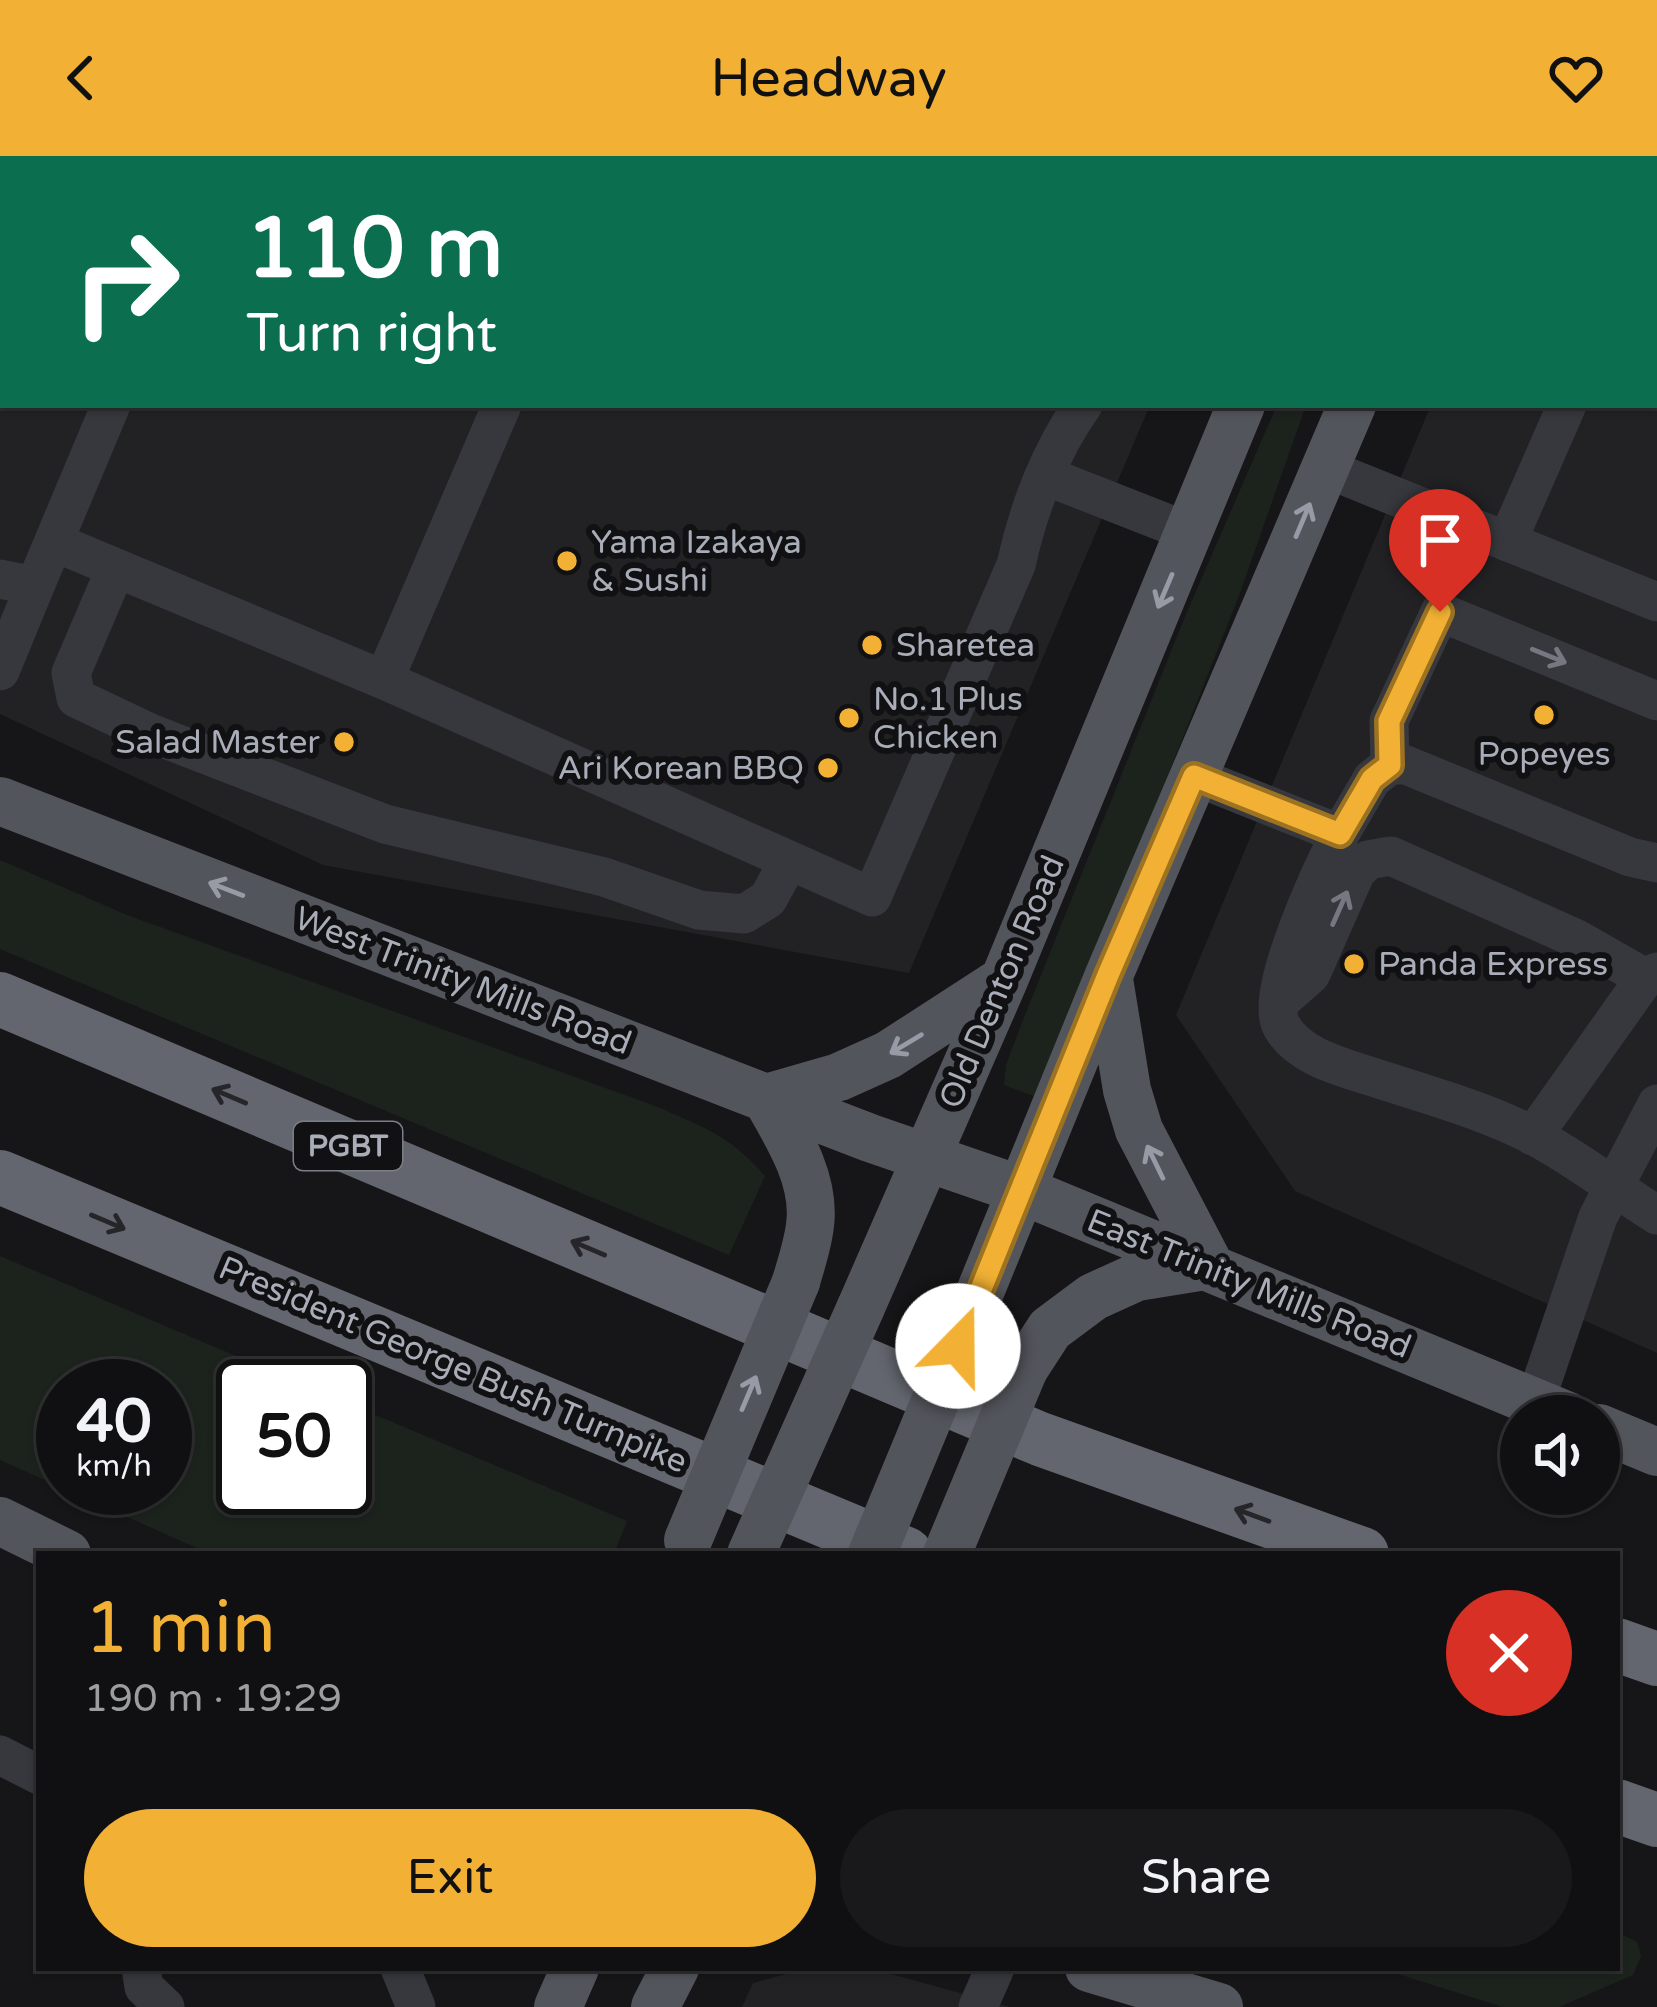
<!DOCTYPE html>
<meta charset="utf-8">
<style>
:root{--surface:#101012;--page:#19191b;--text:#f1f3f6;--muted:#9c9d9f;--line:#303032;--accent:#f2b134}
body{margin:0;font-family:"Varela Round",sans-serif;background:var(--page);color:var(--text);height:100vh;display:flex;flex-direction:column;font-size:45px;white-space:nowrap}
*{box-sizing:border-box;margin:0}
p{font-size:39px;color:var(--muted)}
.icon{flex:none;width:66px;height:66px;fill:none;stroke:currentColor;stroke-width:2;stroke-linecap:round;stroke-linejoin:round}
.map{position:relative;flex:1;overflow:hidden}
.panel{position:absolute;left:36px;top:1395px;width:1584px;height:420px;display:flex;flex-direction:column;background:var(--surface);border-radius:0px;box-shadow:0 3px 9px #0004,0 0 0 3px var(--line)}
.panel>*{flex:none}
.banner{position:absolute;left:0px;top:0px;width:1659px;height:252px;box-shadow:0 3px 9px #0004,0 0 0 3px var(--line);background:#0b6e4f;color:#fff;overflow:hidden}
.fabs{position:absolute;left:1500px;top:1239px;display:grid;gap:24px}
.fabs a{display:grid;place-items:center;width:120px;height:120px;border-radius:50%;background:var(--surface);box-shadow:0 3px 9px #0004,0 0 0 3px var(--line);font-size:60px}
.speed{position:absolute;left:36px;top:1203px;display:flex;gap:24px;font-size:60px;font-weight:700;text-align:center}
.speed>*{display:grid;place-content:center;width:156px;height:156px;border-radius:50%;background:var(--surface);box-shadow:0 3px 9px #0004,0 0 0 3px var(--line);line-height:1}
.speed small{font-size:30px;font-weight:400}
.speed .limit{border:6px solid #111;border-radius:18px;background:#fff;color:#111}
.pin{position:absolute;display:grid;place-items:center;width:102px;height:102px;color:#fff;margin:-123px -51px;border-radius:50% 50% 50% 0;rotate:-45deg;box-shadow:0 0 12px #0007}
.pin .icon{rotate:45deg}
.me{position:absolute;width:132px;margin:-66px;rotate:22deg;stroke-linejoin:round;filter:drop-shadow(0 0 9px #0008)}
.turn{display:flex;align-items:center;gap:42px;height:252px;padding:0 48px;font-size:54px}
.turn .icon{width:156px;height:156px;stroke-width:2.5}
.turn b{display:block;font-size:84px;line-height:102px}
.round{display:grid;place-items:center;flex:none;width:126px;height:126px;border-radius:63px;background:var(--page)}
.summary{display:flex;align-items:center;justify-content:space-between;height:204px;padding:0 48px}
h1{font-size:72px;font-weight:600;line-height:90px;color:var(--accent)}
.cta{display:flex;gap:24px;margin-top:auto;padding:24px 48px}
.cta a{flex:1;height:138px;border-radius:72px;background:var(--accent);color:#111;font-size:48px;font-weight:600;line-height:138px;text-align:center}
.cta a+a{background:var(--page);color:var(--text)}
header{display:flex;justify-content:space-between;align-items:center;height:156px;padding:0 48px;background:var(--accent);color:#111;font-size:54px;font-weight:600}
.map>svg:first-child{display:block}
</style>
<header><svg class="icon" aria-label="back" viewBox="0 0 24 24"><path d="M15 5l-7 7 7 7"/></svg>Headway<svg class="icon" aria-label="heart" viewBox="0 0 24 24"><path d="M12 20l-8-8c-3-5 5-10 8-4 3-6 11-1 8 4z"/></svg></header>
<div class="map">
<svg width="1657" height="1851" viewBox="0 0 1657 1851">
<rect width="100%" height="100%" fill="#161618"/>
<path fill="#222225" d="M0 0H1255L1254 3H3V249H1150L909 817 323 709 0 558Z
M1536 0H1657V1197L1295 1035 1176 859 1431 249H1656V3H1534Z
M808 1812H870L1010 1851H742L753 1827Z"/>
<path fill="#1c231d" fill-rule="evenodd" d="M1277 249H1306L1240 437 1061 890 1034 940 1004 929 1006 909 1021 869 1184 463Z
M0 704 127 759 655 950C703 971 730 979 765 1020L729 1099 0 793Z
M0 1100 307 1230H243V1332H345V1246L627 1365 614 1398H210L0 1304ZM63 1230H165V1332H63Z
M1617 1776 1637 1786 1641 1800 1633 1819 1559 1851H1503L1379 1812H1617Z"/>
<g fill="none" stroke-linecap="round" stroke-linejoin="round">
<path stroke="#37383d" stroke-width="39" d="M214 3 216 0
M607 3 608 0
M1196 3 1197 0
M1656 129H1657
M1325 312 1657 446
M1046 320 1189 376
M54 386 384 524 872 741 1016 409C1028 354 1050 295 1083 249
M1507 386 1567 249
M116 412 71 517 76 542 150 577 385 668 604 721 699 754 744 758 768 743 788 706
M0 423 35 430 111 249
M0 515 35 430
M384 524 502 249
M1390 609 1389 565 1440 456 1657 545
M1194 620 1340 678 1372 623 1390 609H1406L1630 701 1657 707
M1340 678C1322 713 1264 836 1281 869 1297 901 1345 912 1376 922 1428 939 1483 954 1532 979 1575 1001 1616 1034 1657 1059
M1286 840 1311 818 1356 716 1368 704 1391 700 1575 782 1645 822
M1533 980 1645 822 1657 816
M1535 1246 1598 1061 1657 948
M0 1599 39 1619
M141 1812 144 1831 165 1851
M400 1812 416 1851
M978 1851 995 1812"/>
<path stroke="#53555c" stroke-width="48" d="M1342 3 1343 0
M1456 3 1457 0
M0 645 766 942 870 982 1021 1034 1568 1260
M1109 823 1127 934 1139 974 1210 1110
M766 942 839 921 888 899 1004 824
M766 942C788 980 816 1024 810 1069 808 1088 801 1108 796 1126
M861 1151 1004 824 1241 249
M958 1190 1109 819 1352 249
M1024 1213 1050 1173 1093 1141 1137 1121 1205 1110
M1599 1272 1657 1296
M0 1365 67 1398
M1089 1812 1219 1851
M558 1851 575 1812
M655 1851 675 1812"/>
<path stroke="#63666e" stroke-width="54" d="M0 843 1040 1283 1362 1398
M0 1021 906 1398
M1617 1489 1657 1503
M1617 1650 1657 1664"/>
<path stroke="#53555c" stroke-width="48" d="M688 1384 796 1126
M751 1398 861 1151
M872 1398 958 1190
M947 1398 1024 1213"/>
</g>
<defs><path id="oneway-shaft" d="M-6 0H5M1.5-3L5.5 0L1.5 3" fill="none" stroke-width="1.6" stroke-linecap="round" stroke-linejoin="round" transform="scale(3)"/></defs>
<g stroke="#979ba6">
<use href="#oneway-shaft" transform="translate(1303 364) rotate(-67)"/>
<use href="#oneway-shaft" transform="translate(1165 435) rotate(113)"/>
<use href="#oneway-shaft" transform="translate(226 733) rotate(-159)"/>
<use href="#oneway-shaft" transform="translate(906 888) rotate(149)"/>
<use href="#oneway-shaft" transform="translate(1155 1006) rotate(-116)"/>
<use href="#oneway-shaft" transform="translate(749 1237) rotate(-67)"/>
</g>
<g stroke="#757881">
<use href="#oneway-shaft" transform="translate(1549 500) rotate(22)"/>
<use href="#oneway-shaft" transform="translate(1340 752) rotate(-66)"/>
</g>
<g stroke="#26262a">
<use href="#oneway-shaft" transform="translate(229 940) rotate(-157)"/>
<use href="#oneway-shaft" transform="translate(108 1066) rotate(23)"/>
<use href="#oneway-shaft" transform="translate(588 1092) rotate(-157)"/>
<use href="#oneway-shaft" transform="translate(1252 1359) rotate(-160)"/>
</g>
<g fill="none" stroke-linecap="round" stroke-linejoin="round">
<defs>
<path id="route" d="M958 1190 1108 819 1194 620 1340 678 1372 623 1390 609 1389 565 1440 456"/>
</defs>
<use href="#route" stroke="#9d7322" stroke-width="30"/>
<use href="#route" stroke="#f2b134" stroke-width="21"/>
</g>
<g fill="#f2b134" stroke="#111113" stroke-width="4.5">
<circle cx="567" cy="405" r="12"/>
<circle cx="872" cy="489" r="12"/>
<circle cx="1544" cy="559" r="12"/>
<circle cx="849" cy="562" r="12"/>
<circle cx="344" cy="586" r="12"/>
<circle cx="828" cy="612" r="12"/>
<circle cx="1354" cy="808" r="12"/>
</g>
<g text-anchor="middle" dominant-baseline="central" stroke-width="12" stroke-linejoin="round" paint-order="stroke">
<rect fill="#111113" stroke="#7b7e86" stroke-width="3" x="294" y="966" width="108" height="48" rx="9"/>
<g font-size="30" font-weight="bold" fill="#a8adb8">
<text x="348" y="990">PGBT</text>
</g>
<g font-size="33" fill="#a8adb8" stroke="#111113" text-anchor="start">
<text x="591" y="386">Yama Izakaya<tspan x="591" dy="38">&amp; Sushi</tspan></text>
<text x="896" y="489">Sharetea</text>
<text x="873" y="543">No.1 Plus<tspan x="873" dy="38">Chicken</tspan></text>
<text x="320" y="586" text-anchor="end">Salad Master</text>
<text x="1544" y="598" text-anchor="middle">Popeyes</text>
<text x="804" y="612" text-anchor="end">Ari Korean BBQ</text>
<text x="1378" y="808">Panda Express</text>
</g>
<g font-size="33" fill="#a8adb8" stroke="#111113">
<text transform="translate(463 825) rotate(21)">West Trinity Mills Road</text>
<text transform="translate(1002 826) rotate(-67)">Old Denton Road</text>
<text transform="translate(1249 1128) rotate(22)">East Trinity Mills Road</text>
<text transform="translate(453 1209) rotate(23)">President George Bush Turnpike</text>
</g>
</g>
</svg>
<div class="fabs">
<a><svg class="icon" aria-label="sound" viewBox="0 0 24 24"><path d="M4 9h4l5-4v14l-5-4H4zM17 9q2 3 0 6"/></svg></a>
</div>
<div class="speed"><div>40<small>km/h</small></div><div class="limit">50</div></div>
<div class="pin" style="left:1440px;top:456px;background:#d93025"><svg class="icon" aria-label="arrive" viewBox="0 0 24 24"><path d="M6 21V4h12l-3 4 3 4H6"/></svg></div>
<svg class="me" style="left:958px;top:1190px" viewBox="-20 -20 40 40"><circle r="19" fill="#fff"/><path d="M0-13L10 11 0 6-10 11z" fill="#f2b134"/></svg>
<div class="banner">
<div class="turn"><svg class="icon" aria-label="right" viewBox="0 0 24 24"><path d="M7 20v-9h11M14 6l5 5-5 5"/></svg><div><b>110 m</b>Turn right</div></div>
</div>
<section class="panel">
<div class="summary"><div><h1>1 min</h1><p>190 m · 19:29</p></div><a class="round" style="background:#d93025;color:#fff"><svg class="icon" aria-label="close" viewBox="0 0 24 24"><path d="M6 6l12 12M18 6L6 18"/></svg></a></div>
<div class="cta"><a>Exit</a><a>Share</a></div>
</section>
</div>
